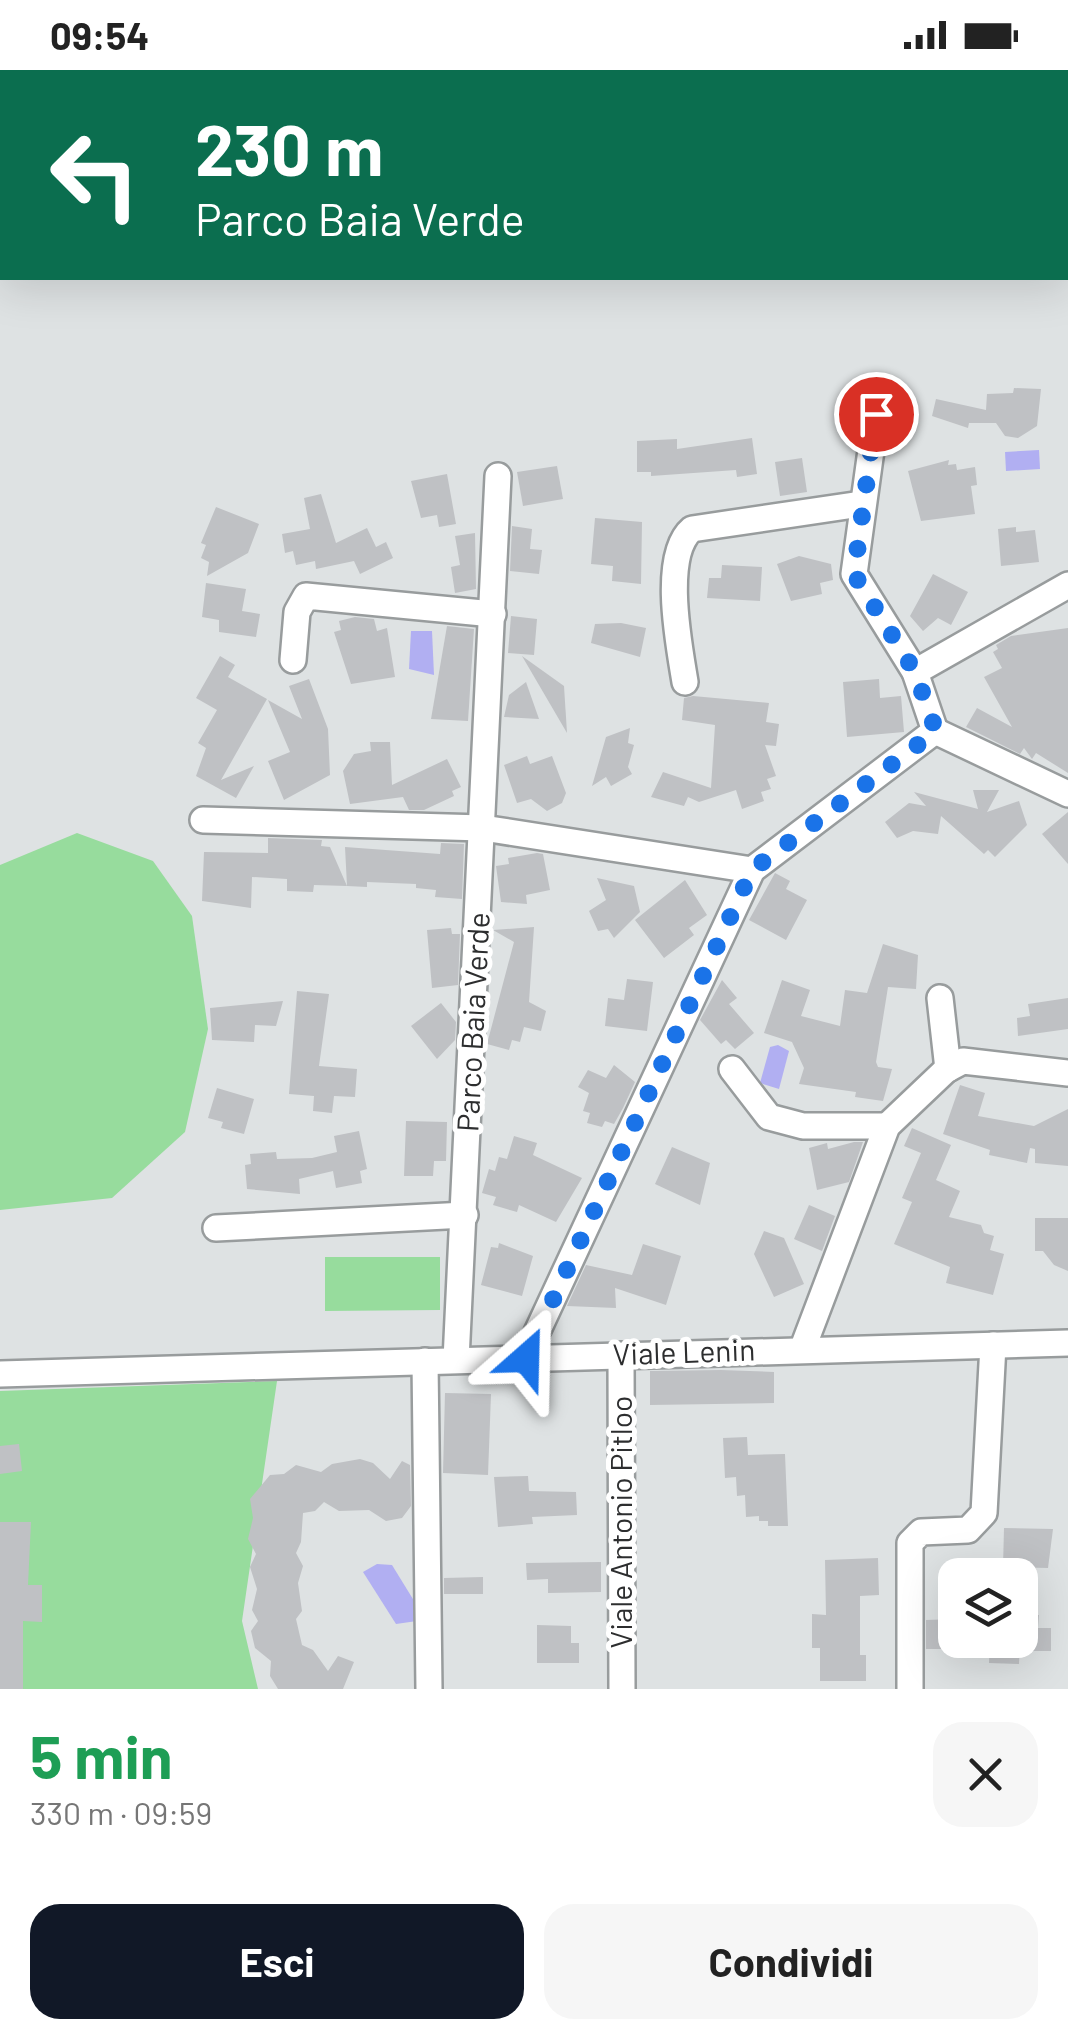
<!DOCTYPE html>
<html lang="it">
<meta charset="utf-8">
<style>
:root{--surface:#fff;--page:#f6f6f6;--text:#222;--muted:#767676;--accent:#111827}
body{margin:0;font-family:Barlow,sans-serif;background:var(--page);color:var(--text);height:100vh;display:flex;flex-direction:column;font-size:38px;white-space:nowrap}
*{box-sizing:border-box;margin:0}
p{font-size:32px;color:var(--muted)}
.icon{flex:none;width:55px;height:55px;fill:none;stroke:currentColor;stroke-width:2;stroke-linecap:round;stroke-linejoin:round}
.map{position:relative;height:1619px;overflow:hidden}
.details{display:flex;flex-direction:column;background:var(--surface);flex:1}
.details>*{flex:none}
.banner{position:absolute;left:0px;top:0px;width:1070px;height:210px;box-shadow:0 10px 40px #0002;background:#0b6e4f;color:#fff;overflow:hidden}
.controls{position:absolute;left:938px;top:1488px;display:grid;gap:20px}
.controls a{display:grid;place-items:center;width:100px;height:100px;border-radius:20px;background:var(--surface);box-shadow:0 10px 40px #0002;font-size:50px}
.pin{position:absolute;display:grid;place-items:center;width:85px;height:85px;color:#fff;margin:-42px;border:5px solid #fff;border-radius:50%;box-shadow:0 2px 10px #0007}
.me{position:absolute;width:110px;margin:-55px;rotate:25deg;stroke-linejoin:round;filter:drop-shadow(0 0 8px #0008)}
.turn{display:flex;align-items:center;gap:35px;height:210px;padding:0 30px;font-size:45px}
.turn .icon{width:130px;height:130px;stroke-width:2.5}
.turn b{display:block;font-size:70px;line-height:85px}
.round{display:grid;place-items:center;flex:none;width:105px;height:105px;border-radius:30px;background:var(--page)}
.summary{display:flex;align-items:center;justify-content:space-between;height:170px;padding:0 30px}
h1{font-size:60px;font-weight:700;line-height:75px;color:#1e9e55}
.primary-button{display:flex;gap:20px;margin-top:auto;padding:20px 30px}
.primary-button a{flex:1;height:115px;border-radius:30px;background:var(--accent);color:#fff;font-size:40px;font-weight:700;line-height:115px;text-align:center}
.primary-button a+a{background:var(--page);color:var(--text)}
.status{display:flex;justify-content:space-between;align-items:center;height:70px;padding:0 50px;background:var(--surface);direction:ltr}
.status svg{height:28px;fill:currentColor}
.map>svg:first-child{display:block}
</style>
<div class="status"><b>09:54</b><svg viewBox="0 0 49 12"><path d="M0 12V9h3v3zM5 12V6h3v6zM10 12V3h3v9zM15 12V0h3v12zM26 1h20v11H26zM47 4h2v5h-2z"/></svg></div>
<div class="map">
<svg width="1068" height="1619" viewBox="0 0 1068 1619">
<rect width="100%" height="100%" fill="#dee2e3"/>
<g fill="#97dc9d">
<path d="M 77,763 L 153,791 L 192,846 L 208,959 L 185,1062 L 112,1128 L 0,1140 L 0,795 Z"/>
<path d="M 325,1187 L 440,1187 L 440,1240 L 325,1241 Z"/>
<path d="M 277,1311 L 242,1551 L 258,1619 L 0,1619 L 0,1321 Z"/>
</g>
<g fill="#b1aff2">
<path d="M 1039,380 L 1040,399 L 1006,401 L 1005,382 Z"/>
<path d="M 411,561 L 432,561 L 434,605 L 409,599 Z"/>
<path d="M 778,975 L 789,981 L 779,1019 L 760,1013 L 770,977 Z"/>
<path d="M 377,1494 L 392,1495 L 416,1534 L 417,1551 L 396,1554 L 363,1502 Z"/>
</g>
<g fill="#bfc1c4">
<path d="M 1014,318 L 1041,319 L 1037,356 L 1018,368 L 1005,366 L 996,353 L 969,353 L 968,358 L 932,346 L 936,329 L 986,340 L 987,324 L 1013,323 Z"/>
<path d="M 752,368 L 757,404 L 737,407 L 736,400 L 651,406 L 651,402 L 637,402 L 637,371 L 677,369 L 677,379 Z"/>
<path d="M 802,388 L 807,422 L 780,426 L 775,392 Z"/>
<path d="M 949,390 L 948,395 L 956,394 L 957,400 L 975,397 L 977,415 L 971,416 L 975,444 L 921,451 L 908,401 Z"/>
<path d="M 557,396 L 563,429 L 523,436 L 517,402 Z"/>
<path d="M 447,404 L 456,454 L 439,457 L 437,445 L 421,448 L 411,411 Z"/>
<path d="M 321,424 L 336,473 L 367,458 L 376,477 L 386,472 L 393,488 L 360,504 L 354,491 L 316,499 L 315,491 L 296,495 L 293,481 L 285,483 L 282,464 L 310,459 L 304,428 Z"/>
<path d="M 216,437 L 259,454 L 248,483 L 207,506 L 209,492 L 201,488 L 206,475 L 201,473 Z"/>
<path d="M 595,448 L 642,452 L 641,514 L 612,511 L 613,496 L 591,494 Z"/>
<path d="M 512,456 L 532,459 L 530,479 L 542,480 L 539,504 L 510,501 Z"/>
<path d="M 1016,457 L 1016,462 L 1035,460 L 1039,492 L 1001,496 L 998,459 Z"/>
<path d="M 475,463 L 476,519 L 455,523 L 451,497 L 460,495 L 455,466 Z"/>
<path d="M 799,486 L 831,494 L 833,510 L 820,513 L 822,524 L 791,531 L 777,494 Z"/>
<path d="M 722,495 L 762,497 L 760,531 L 707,528 L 709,508 L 721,508 Z"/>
<path d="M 933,504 L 968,522 L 951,555 L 938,548 L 923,561 L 910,546 Z"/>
<path d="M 206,513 L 246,519 L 242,541 L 260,544 L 256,567 L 219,562 L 219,550 L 202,547 Z"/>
<path d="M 511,546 L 537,549 L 534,585 L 508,583 Z"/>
<path d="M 355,547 L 374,549 L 377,561 L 387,558 L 395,607 L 351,614 L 334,562 L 341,560 L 339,551 Z"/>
<path d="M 621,553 L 646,558 L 640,587 L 591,573 L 595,554 Z"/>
<path d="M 447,556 L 474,559 L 468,651 L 431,649 Z"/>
<path d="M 1068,558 L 1068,703 L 1036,683 L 1032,689 L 1024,678 L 1020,684 L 966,657 L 977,638 L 1012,657 L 984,607 L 1002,598 L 993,582 L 998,579 L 996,575 L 1011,566 Z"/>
<path d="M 220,586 L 235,595 L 228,607 L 267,629 L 221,710 L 254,696 L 236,728 L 196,706 L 206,678 L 198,673 L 217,640 L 196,628 Z"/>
<path d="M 522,586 L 564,616 L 567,663 Z"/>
<path d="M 309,609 L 328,659 L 330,705 L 284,730 L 268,691 L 290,682 L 268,630 L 302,649 L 289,616 Z"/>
<path d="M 879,609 L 880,628 L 901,626 L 904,662 L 847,667 L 843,612 Z"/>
<path d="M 526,612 L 539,649 L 504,647 L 509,625 Z"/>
<path d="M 693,626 L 769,633 L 766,652 L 779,654 L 776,676 L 765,675 L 776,706 L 767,709 L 771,719 L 761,722 L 764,731 L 742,739 L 736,720 L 699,732 L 688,727 L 684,736 L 651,727 L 663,702 L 711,718 L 715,655 L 682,650 L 684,628 Z"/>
<path d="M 630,658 L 628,673 L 634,675 L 628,697 L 632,704 L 611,716 L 606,707 L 592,716 L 606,667 Z"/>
<path d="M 370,672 L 390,672 L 392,715 L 447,689 L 461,717 L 452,721 L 454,726 L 424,740 L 409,740 L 403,727 L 350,734 L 343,701 L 354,684 L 371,681 Z"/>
<path d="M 527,686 L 530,694 L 552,686 L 566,723 L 562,733 L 547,741 L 531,729 L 517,733 L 504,695 Z"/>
<path d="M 973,720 L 999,720 L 987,742 L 1019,731 L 1027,755 L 995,787 L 988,780 L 984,784 L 941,746 L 938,764 L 913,761 L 897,768 L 885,752 L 909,733 L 926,736 L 914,722 L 978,739 Z"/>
<path d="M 1068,742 L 1068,794 L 1042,764 Z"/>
<path d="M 268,768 L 322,770 L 321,776 L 330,777 L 347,816 L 314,815 L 313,822 L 287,821 L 287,809 L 252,807 L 251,838 L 202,831 L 204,782 L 268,783 Z"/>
<path d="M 441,773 L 464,774 L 462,829 L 435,827 L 436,820 L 416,818 L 416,814 L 367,812 L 367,817 L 347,816 L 345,777 L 440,784 Z"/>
<path d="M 537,783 L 543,784 L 550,820 L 526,825 L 527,834 L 501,832 L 496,796 L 509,794 L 508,788 Z"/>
<path d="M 775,803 L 790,811 L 786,819 L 807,830 L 786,870 L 749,850 Z"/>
<path d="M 597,808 L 634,816 L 640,842 L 614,868 L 608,859 L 598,861 L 589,841 L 606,830 Z"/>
<path d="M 685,810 L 707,845 L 689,858 L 694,865 L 664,888 L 635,850 Z"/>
<path d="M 534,857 L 529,932 L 546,941 L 541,961 L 524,957 L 520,972 L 512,970 L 509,980 L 487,974 L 514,872 L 493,860 Z"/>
<path d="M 451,858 L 452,864 L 460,864 L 458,915 L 432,918 L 427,860 Z"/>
<path d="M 883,874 L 918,885 L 916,919 L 888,917 L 876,992 L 878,997 L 892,999 L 883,1031 L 855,1027 L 856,1022 L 799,1014 L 804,998 L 792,972 L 764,963 L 782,910 L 810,920 L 801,946 L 840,956 L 845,920 L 867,923 Z"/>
<path d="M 627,909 L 653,912 L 647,961 L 605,956 L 608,928 L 624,930 Z"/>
<path d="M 722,910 L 737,928 L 729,934 L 754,963 L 735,979 L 726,970 L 721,974 L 700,950 Z"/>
<path d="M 297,921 L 329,924 L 319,996 L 357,999 L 355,1027 L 334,1026 L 332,1043 L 313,1041 L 314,1026 L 289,1024 Z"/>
<path d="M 1068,928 L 1068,959 L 1018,966 L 1017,948 L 1030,946 L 1028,934 Z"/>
<path d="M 283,931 L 276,956 L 255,955 L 254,972 L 212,970 L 210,938 Z"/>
<path d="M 441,933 L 456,952 L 455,970 L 437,989 L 411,956 Z"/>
<path d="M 614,995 L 635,1012 L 623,1038 L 614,1054 L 605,1051 L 602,1057 L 587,1053 L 590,1043 L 583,1041 L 589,1023 L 578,1017 L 588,1000 L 606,1008 Z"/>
<path d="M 960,1015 L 985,1023 L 978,1046 L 1034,1056 L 1068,1039 L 1068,1096 L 1035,1093 L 1035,1079 L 1030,1078 L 1027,1093 L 989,1085 L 990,1080 L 943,1064 Z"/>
<path d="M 217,1018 L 254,1029 L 244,1064 L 221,1058 L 223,1052 L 208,1048 Z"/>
<path d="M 406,1051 L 447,1052 L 446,1091 L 434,1091 L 433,1106 L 404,1106 Z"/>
<path d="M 912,1058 L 951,1075 L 936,1110 L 960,1121 L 949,1147 L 981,1155 L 984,1163 L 994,1166 L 990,1180 L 1004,1184 L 993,1225 L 946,1213 L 950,1197 L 894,1174 L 912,1132 L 902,1128 L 921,1083 L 904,1076 Z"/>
<path d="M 359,1061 L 367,1099 L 360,1101 L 362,1113 L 336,1118 L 333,1101 L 299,1109 L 300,1124 L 247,1119 L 245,1095 L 251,1094 L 250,1084 L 276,1082 L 277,1089 L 312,1088 L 337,1082 L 334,1066 Z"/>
<path d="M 514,1066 L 537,1073 L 533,1085 L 582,1108 L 556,1152 L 519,1135 L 517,1142 L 493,1135 L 496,1127 L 482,1123 L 489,1099 L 495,1101 L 499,1087 L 507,1089 Z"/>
<path d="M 854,1072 L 863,1072 L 849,1112 L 817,1120 L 809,1078 L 827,1073 L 828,1079 Z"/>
<path d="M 672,1077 L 710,1093 L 700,1135 L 655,1114 Z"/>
<path d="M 809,1135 L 835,1146 L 822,1181 L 794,1169 Z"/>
<path d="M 1035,1148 L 1068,1148 L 1068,1201 L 1054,1195 L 1043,1181 L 1035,1181 Z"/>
<path d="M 764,1161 L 784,1168 L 804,1214 L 774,1227 L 754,1184 Z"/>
<path d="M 499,1173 L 533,1186 L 522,1226 L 481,1215 L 491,1177 L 498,1178 Z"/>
<path d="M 643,1174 L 681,1186 L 666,1235 L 615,1218 L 616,1238 L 567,1236 L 586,1195 L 632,1205 Z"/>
<path d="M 721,1300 L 774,1302 L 774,1333 L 650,1335 L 650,1301 Z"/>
<path d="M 445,1323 L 491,1324 L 488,1405 L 443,1403 Z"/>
<path d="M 747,1367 L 748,1385 L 785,1384 L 788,1456 L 768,1456 L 768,1451 L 759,1451 L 759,1446 L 746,1447 L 745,1425 L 737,1426 L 736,1407 L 725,1408 L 723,1368 Z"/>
<path d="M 19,1374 L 22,1401 L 0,1404 L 0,1376 Z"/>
<path d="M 360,1389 L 373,1393 L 390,1409 L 402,1391 L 410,1395 L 411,1436 L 402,1448 L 386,1451 L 369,1440 L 339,1441 L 324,1432 L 315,1441 L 303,1443 L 301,1472 L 296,1483 L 303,1496 L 298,1513 L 302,1541 L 296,1549 L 302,1575 L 313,1580 L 328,1601 L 338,1586 L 354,1592 L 343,1619 L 278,1619 L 270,1606 L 271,1591 L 255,1578 L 251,1561 L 258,1551 L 252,1540 L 257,1519 L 250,1497 L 256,1484 L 248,1469 L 253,1448 L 250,1429 L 270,1405 L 284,1404 L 296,1395 L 321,1402 L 332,1394 Z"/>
<path d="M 528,1406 L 529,1421 L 576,1422 L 577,1445 L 532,1447 L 533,1454 L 498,1457 L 494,1407 Z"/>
<path d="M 0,1452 L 31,1452 L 28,1515 L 42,1515 L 42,1552 L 23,1551 L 23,1619 L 0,1619 Z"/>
<path d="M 1004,1458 L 1053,1459 L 1048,1498 L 1003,1497 Z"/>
<path d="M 878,1488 L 879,1525 L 860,1526 L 860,1585 L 866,1585 L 866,1611 L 820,1611 L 820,1578 L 812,1578 L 812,1544 L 826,1545 L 825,1490 Z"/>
<path d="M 601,1492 L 601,1522 L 548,1523 L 548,1509 L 527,1510 L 526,1493 Z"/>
<path d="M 483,1507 L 483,1524 L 444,1524 L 444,1508 Z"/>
<path d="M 1039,1545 L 1038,1558 L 1051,1558 L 1051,1581 L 1020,1581 L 1020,1546 Z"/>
<path d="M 955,1549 L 955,1579 L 926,1579 L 926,1550 Z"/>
<path d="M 537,1555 L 571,1556 L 571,1573 L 579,1573 L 579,1593 L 537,1593 Z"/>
<path d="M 990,1570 L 1020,1570 L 1019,1594 L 989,1593 Z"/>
</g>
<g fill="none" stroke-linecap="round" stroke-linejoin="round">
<g stroke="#989c9d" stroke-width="30">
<g id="minor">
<path d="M 293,590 L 297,542 L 306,526 L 493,544"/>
<path d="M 915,602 L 1068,515"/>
<path d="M 685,612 C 679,575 661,485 692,459 L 861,434"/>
<path d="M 935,661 L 1068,724"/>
<path d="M 203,750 L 483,758 L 752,800"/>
<path d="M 940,928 L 948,999"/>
<path d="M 732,999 L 769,1047 L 803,1056 L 887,1056"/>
<path d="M 216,1158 L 465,1145"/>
<path d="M 802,1280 L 887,1056 L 946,1000 L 963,991 L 1068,1003"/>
<path d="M 621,1285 L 622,1619"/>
<path d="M 525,1288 L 752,800 L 935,661 L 915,602 L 854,504 L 876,344"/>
<path d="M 456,1290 L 498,406"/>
<path d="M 425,1291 L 429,1619"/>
<path d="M 0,1304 L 1068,1273"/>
<path d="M 910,1619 L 910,1473 L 921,1462 L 968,1460 L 984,1443 L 993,1275"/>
</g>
</g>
<use href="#minor" stroke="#fff" stroke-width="25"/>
</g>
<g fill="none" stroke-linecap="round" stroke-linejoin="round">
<path stroke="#1a73e8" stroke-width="18" stroke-dasharray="0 32.4" d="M 526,1288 L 752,800 L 936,661 L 915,602 L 854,504 L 876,344"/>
</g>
<g text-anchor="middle" stroke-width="10" stroke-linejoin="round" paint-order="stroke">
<g font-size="30" fill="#2d2e2f" stroke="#fff">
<text transform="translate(474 952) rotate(-87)" y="10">Parco Baia Verde</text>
<text transform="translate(684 1283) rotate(-2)" y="10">Viale Lenin</text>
<text transform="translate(622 1452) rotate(-90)" y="10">Viale Antonio Pitloo</text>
</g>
</g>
</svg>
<div class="controls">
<a><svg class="icon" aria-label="layers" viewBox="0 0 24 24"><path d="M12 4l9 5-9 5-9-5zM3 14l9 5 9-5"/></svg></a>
</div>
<div class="pin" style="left:876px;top:344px;background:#d93025"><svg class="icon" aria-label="arrive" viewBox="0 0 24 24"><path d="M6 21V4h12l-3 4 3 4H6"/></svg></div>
<svg class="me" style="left:526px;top:1288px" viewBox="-20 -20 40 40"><path d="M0-17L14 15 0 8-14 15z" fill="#1a73e8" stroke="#fff" stroke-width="4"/></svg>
<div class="banner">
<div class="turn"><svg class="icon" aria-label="left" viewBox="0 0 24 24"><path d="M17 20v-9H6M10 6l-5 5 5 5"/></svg><div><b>230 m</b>Parco Baia Verde</div></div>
</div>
</div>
<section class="details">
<div class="summary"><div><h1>5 min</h1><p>330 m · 09:59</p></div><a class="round"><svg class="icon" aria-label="close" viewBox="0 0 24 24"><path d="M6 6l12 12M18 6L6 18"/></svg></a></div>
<div class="primary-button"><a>Esci</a><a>Condividi</a></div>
</section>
